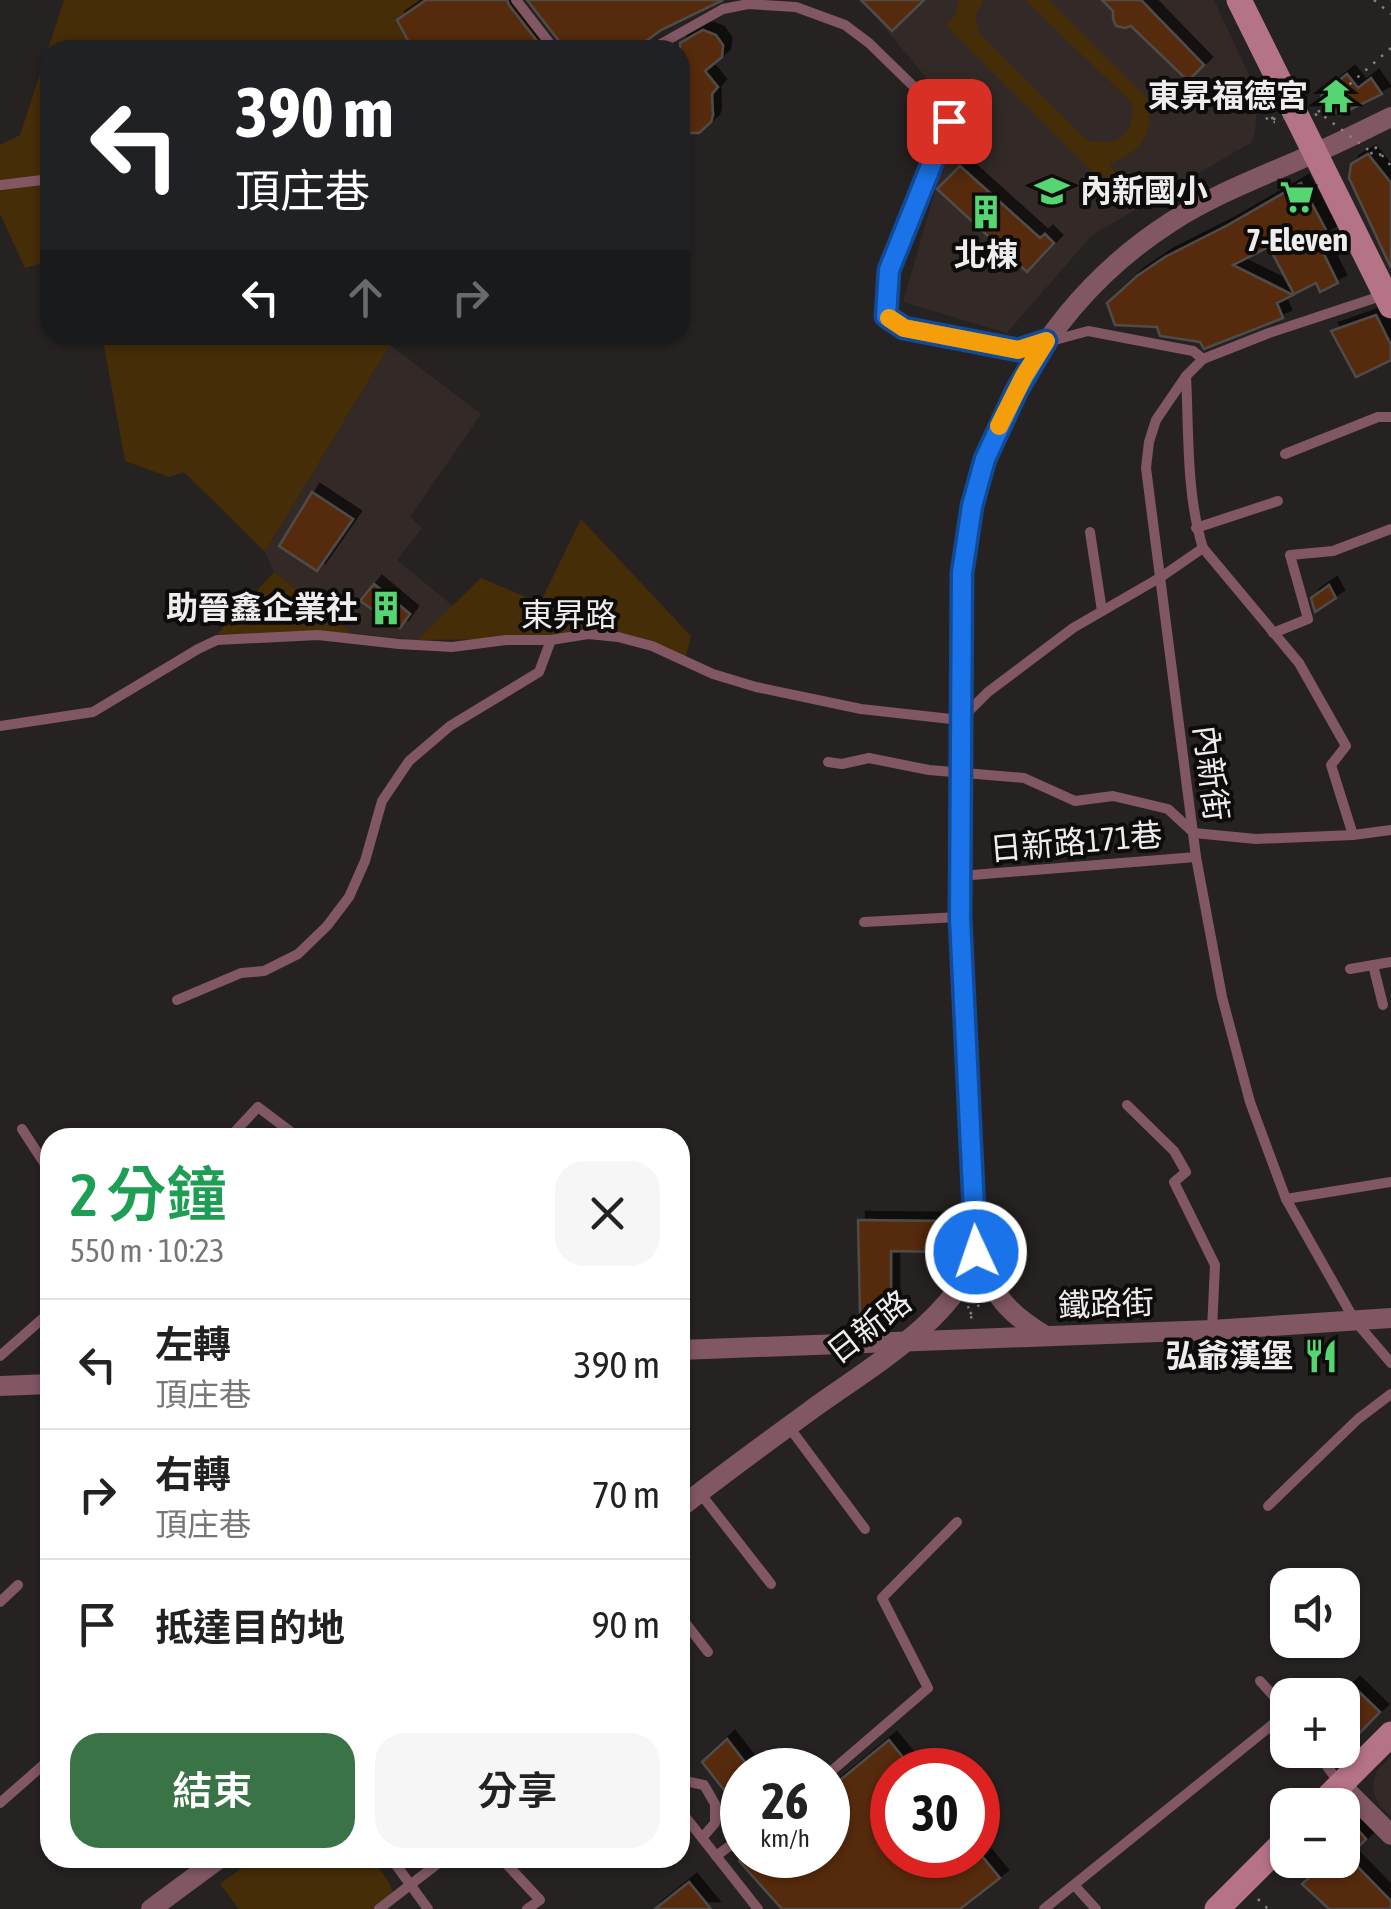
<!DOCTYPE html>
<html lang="zh-TW">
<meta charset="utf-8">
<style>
:root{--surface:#fff;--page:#f6f6f6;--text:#222;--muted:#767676;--line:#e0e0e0;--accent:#397346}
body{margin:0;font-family:"Asap Condensed","Noto Sans TC",sans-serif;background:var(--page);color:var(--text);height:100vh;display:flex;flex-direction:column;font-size:38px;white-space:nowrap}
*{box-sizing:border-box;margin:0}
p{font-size:32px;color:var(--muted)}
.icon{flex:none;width:55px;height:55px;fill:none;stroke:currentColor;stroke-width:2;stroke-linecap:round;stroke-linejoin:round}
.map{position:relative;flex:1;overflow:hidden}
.panel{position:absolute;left:40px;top:1128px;width:650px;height:740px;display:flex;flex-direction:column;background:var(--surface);border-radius:30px;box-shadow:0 2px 8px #0004}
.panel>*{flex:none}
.top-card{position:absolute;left:40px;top:40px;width:650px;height:305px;border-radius:30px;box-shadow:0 2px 8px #0004;background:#202124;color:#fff;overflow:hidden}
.tools{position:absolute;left:1270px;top:1568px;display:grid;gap:20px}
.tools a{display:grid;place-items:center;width:90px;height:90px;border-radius:20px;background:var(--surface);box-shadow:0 2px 8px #0004;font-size:50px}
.speed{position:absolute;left:720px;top:1748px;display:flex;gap:20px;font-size:50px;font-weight:700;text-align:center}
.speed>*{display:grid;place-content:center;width:130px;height:130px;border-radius:50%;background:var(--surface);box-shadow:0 2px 8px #0004;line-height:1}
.speed small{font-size:25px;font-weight:400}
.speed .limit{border:15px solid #d22;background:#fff;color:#111}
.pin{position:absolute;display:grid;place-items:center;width:85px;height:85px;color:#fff;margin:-42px;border-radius:20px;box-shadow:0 5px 15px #0006}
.me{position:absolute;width:110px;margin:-55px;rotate:357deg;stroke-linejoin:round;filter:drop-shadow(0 0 8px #0008)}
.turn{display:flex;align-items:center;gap:35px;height:210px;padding:0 30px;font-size:45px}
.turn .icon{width:130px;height:130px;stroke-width:2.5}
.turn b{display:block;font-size:70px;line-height:85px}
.lanes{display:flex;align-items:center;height:95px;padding:0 30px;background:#0003;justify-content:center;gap:50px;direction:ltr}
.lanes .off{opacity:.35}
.round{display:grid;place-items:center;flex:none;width:105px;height:105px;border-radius:30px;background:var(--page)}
.headline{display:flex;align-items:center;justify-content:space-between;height:170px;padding:0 30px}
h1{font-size:60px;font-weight:600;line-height:75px;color:#1e9e55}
.button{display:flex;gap:20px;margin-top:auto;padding:20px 30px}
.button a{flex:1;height:115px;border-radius:30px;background:var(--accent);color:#fff;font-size:40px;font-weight:600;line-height:115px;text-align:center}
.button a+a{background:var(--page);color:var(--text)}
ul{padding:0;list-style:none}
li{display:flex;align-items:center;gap:30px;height:130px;padding:0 30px;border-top:2px solid var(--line)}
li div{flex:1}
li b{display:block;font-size:38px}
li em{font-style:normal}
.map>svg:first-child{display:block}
</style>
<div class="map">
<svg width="1391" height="1909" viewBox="0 0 1391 1909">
<defs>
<filter id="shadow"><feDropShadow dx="8" dy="-8" stdDeviation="0" flood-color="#0009"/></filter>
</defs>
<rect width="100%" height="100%" fill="#252221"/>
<g fill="#332a28">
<path d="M 881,0 L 1214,0 L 1258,94 L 1255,132 L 1252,142 L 1092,235 L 1007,333 L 903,302 L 957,115 L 870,10 Z"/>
<path d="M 390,345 L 481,414 L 410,517 L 422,528 L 397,560 L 453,606 L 417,640 L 352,633 L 274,572 L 265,552 Z"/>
<path d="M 1391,1757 L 1391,1817 L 1380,1806 L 1375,1796 L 1373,1785 L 1376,1772 Z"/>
</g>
<g fill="#442d07">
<path d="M 64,0 L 510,0 L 564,50 L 50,50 L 50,261 L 25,268 L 0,214 L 0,145 L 20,135 Z"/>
<path d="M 959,0 L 984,0 L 975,16 L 979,33 L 1087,140 C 1116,148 1138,134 1131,102 L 1025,0 L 1049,0 L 1150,101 C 1151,137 1143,151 1109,164 L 1125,184 L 1115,194 L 946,25 L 955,16 Z"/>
<path d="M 102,335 L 396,335 L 265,552 L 184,472 L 169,477 L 125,461 Z"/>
<path d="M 581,519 L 691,636 L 685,661 L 618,638 L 417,640 L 481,578 L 540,603 Z"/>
<path d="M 274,572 L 352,633 L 217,634 Z"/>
<path d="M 255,1858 L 371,1858 L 389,1882 L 395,1897 L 380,1909 L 239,1909 L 220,1884 Z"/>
</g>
<g fill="#562a0d" stroke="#4f4c4a" stroke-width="2.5" filter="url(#shadow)">
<path d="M 426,0 L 507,0 L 509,5 L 544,50 L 413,50 L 397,20 Z"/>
<path d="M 527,0 L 723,0 L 661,30 L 634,50 L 564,50 L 562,45 Z"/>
<path d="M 861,0 L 924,0 L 892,31 Z"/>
<path d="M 1102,0 L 1141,0 L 1204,65 L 1188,81 L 1131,26 L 1125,28 L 1116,26 L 1113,19 L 1113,11 Z"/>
<path d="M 703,30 L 716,35 L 723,45 L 722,57 L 705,71 L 718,87 L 712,94 L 713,115 L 711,122 L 699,133 L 680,133 L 680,43 Z"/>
<path d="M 1347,74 L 1358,88 L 1371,78 L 1382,94 L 1339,115 L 1328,106 L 1320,105 L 1322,94 Z"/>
<path d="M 1368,154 L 1391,183 L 1391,268 L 1349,178 L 1351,164 Z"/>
<path d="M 960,166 L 1040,238 L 1045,234 L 1054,243 L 1027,272 L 937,189 Z"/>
<path d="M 1301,183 L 1328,234 L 1317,240 L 1338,283 L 1320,292 L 1316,283 L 1294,294 L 1269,247 L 1233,265 L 1293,295 L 1277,303 L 1283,318 L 1204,349 L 1200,342 L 1160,336 L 1157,327 L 1115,325 L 1107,303 L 1137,276 L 1165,257 L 1228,225 Z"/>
<path d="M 1376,315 L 1391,345 L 1391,360 L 1356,377 L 1331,331 Z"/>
<path d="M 312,492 L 353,519 L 317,571 L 279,546 Z"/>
<path d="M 374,584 L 410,614 L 400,628 L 360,601 Z"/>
<path d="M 1329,585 L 1336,598 L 1315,612 L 1311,598 Z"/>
<path d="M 858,1220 L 944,1221 L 943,1252 L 891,1251 L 891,1314 L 860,1313 Z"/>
<path d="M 1352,1685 L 1380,1712 L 1353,1740 L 1342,1730 L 1342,1695 Z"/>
<path d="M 727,1739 L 751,1770 L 742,1770 L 742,1813 L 702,1762 Z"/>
<path d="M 889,1740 L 913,1770 L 892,1770 L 892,1855 L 981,1855 L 1000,1878 L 960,1909 L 782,1909 L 739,1861 L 747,1855 L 828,1855 L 828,1790 Z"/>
<path d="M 1351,1822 L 1366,1839 L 1346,1860 L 1351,1860 L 1391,1901 L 1391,1909 L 1329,1909 L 1302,1884 L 1329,1860 L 1342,1860 L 1342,1831 Z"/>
<path d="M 689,1882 L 711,1909 L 655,1909 Z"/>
</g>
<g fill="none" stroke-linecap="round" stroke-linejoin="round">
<g stroke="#858382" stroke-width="2.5" stroke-dasharray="2.5 8" stroke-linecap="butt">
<path d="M 1374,0 L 1391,14"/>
<path d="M 1318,112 L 1391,48"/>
<path d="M 1273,119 L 1270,115 L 1266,116 L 1268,122 L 1275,122"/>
<path d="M 1375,147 L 1391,166"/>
<path d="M 1371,152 L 1372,155 L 1380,155 L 1381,150 L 1375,147"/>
<path d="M 968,1306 L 972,1320"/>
<path d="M 970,1314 L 982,1302"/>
<path d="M 1258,1899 L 1268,1909"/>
</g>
<g stroke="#805762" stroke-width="10">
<path d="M 516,0 L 555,50"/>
<path d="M 650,50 L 723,9 L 748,4 L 796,7 L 845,25 L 869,43 L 949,121 L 889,270 L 886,316 L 904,327 L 1018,350 L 1088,331 L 1193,351 L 1203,359"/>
<path d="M 1,185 L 50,179"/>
<path d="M 1384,295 L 1269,333 L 1203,359 L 1186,376 L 1156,420 L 1149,442 L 1146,468 L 1196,857 L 1222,997 L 1250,1102 L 1286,1199 L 1355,1321 L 1391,1363"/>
<path d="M 1186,376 C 1189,432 1186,494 1203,548 L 1299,663 L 1346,746 L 1331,765 L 1353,835"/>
<path d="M 1285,454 L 1378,417 L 1391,417"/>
<path d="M 1196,528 L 1278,501"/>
<path d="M 1090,532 L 1102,611"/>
<path d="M 1273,633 L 1308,619 L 1290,555 L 1333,551 L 1391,529"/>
<path d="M 0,726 L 93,712 L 198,649 L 217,640 L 318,635 L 399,644 L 452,647 L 506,640 L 551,640 L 588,634 L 618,637 L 652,646 L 713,674 L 756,687 L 861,709 L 960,720 L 988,692 L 1073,628 L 1161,577 L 1203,548"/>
<path d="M 828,762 L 842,764 L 869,758 L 929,770 L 1024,778 L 1075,801 L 1113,796 L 1168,809 L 1194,833 L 1256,839 L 1353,835 L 1391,830"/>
<path d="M 960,876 L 1196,857"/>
<path d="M 864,922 L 959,917"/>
<path d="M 1373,965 L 1383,1005"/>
<path d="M 1350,969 L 1391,962"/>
<path d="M 177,1000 L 241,973 L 264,971 L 298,954 L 327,926 L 349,897 L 365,861 L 382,801 L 409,761 L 450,726 L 539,672 L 551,640"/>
<path d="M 1127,1105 L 1174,1151 L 1186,1172 L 1174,1182 L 1215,1265 L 1212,1330"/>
<path d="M 22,1129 L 50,1172"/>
<path d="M 229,1138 L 258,1107 L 299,1138"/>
<path d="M 1286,1199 L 1391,1182"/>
<path d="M 0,1356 L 50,1312"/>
<path d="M 789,1427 L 865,1529"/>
<path d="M 700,1493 L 771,1584"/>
<path d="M 1268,1506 L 1358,1419 L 1391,1394"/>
<path d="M 0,1602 L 18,1585"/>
<path d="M 680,1616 L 708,1652"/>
<path d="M 1260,1681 L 1288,1712"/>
<path d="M 1315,1750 L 1340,1784"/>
<path d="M 828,1774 L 928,1688 L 882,1598 L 957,1522"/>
<path d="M 680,1783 L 685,1781 L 704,1785 L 715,1804 L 715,1823 L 702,1838"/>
<path d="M 0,1803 L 50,1759"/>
<path d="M 680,1810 L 758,1909"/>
<path d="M 716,1856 L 742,1837"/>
<path d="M 391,1858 L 428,1909"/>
<path d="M 501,1858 L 540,1900 L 527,1909"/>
<path d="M 1075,1886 L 1096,1909"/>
<path d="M 379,1909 L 445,1858"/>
<path d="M 1044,1909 L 1288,1712"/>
</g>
<g stroke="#805762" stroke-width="20">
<path d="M 977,1252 C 993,1295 1007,1313 1046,1336"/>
<path d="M 680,1350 L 1212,1330 L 1391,1318"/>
<path d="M 0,1386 L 50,1384"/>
<path d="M 680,1508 C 723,1474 767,1442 811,1410 C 867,1369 954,1321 977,1252 L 960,917 L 961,592 C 968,444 1045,303 1171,222 C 1216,193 1266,175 1315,153 C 1341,142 1366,129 1391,117"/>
<path d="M 1340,1784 L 1391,1835"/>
<path d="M 151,1909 L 220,1858"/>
</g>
<g stroke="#b57386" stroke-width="25">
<path d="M 1239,0 L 1391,306"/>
<path d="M 1320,1805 L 1391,1734"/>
<path d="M 1217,1909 L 1288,1838"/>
</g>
<path stroke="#858382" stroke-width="2.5" stroke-dasharray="2.5 8" stroke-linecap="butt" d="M 1273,119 L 1321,114 L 1371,152"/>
</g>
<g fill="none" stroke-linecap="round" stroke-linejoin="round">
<g stroke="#114b97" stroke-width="25">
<path id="route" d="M 949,121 L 889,270 L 886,316 L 904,328 L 1018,350 L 1046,341 L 1017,390 L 985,459 L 972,506 L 962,573 L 960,918 L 976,1252"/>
</g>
<use href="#route" stroke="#1a73e8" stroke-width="18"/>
<path stroke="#f59e0b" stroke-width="18" d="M 889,318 L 904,328 L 1018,350 L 1046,341 L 1024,376 L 999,426"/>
</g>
<defs>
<g id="temple-bare" transform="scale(2.7)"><path d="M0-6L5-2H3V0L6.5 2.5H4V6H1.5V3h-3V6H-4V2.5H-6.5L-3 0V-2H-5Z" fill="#55d671" stroke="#0d0c0b" stroke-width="2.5" paint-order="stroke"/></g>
<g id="school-bare" transform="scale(2.7)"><path d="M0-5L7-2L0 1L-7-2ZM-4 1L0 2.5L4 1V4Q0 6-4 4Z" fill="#55d671" stroke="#0d0c0b" stroke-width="2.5" paint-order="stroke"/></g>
<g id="supermarket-bare" transform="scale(2.7)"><path d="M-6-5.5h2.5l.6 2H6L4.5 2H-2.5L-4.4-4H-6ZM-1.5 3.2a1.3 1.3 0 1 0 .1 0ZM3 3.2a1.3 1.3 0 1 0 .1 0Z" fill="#55d671" stroke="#0d0c0b" stroke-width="2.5" paint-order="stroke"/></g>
<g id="building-bare" transform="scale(2.7)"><path d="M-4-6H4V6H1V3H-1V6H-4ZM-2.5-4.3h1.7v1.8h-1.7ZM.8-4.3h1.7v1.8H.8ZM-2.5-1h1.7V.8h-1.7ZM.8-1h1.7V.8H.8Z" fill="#55d671" stroke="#0d0c0b" stroke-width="2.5" paint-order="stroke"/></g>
<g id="restaurant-bare" transform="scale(2.7)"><path d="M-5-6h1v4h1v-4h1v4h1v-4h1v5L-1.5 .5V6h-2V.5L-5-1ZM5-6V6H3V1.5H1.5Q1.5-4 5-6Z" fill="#55d671" stroke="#0d0c0b" stroke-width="2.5" paint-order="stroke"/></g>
</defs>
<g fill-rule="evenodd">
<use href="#temple-bare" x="1336" y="96"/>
<use href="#school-bare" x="1052" y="191"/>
<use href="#supermarket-bare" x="1297" y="197"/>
<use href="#building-bare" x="986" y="212"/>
<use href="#building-bare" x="386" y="608"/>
<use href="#restaurant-bare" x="1321" y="1356"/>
</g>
<g text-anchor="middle" stroke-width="8" stroke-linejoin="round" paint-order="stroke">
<g font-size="32" font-weight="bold" fill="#eeecec" stroke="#0d0c0b" text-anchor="end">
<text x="1308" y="107">東昇福德宮</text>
<text x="1080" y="202" text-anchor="start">內新國小</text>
<text x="1297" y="251" text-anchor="middle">7-Eleven</text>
<text x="986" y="266" text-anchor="middle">北棟</text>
<text x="358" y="619">助晉鑫企業社</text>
<text x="1293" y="1367">弘爺漢堡</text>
</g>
<g font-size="32" fill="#eeecec" stroke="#0d0c0b">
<text x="569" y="626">東昇路</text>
<text transform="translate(1211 773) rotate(83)" y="11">內新街</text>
<text transform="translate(1076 842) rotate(-5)" y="11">日新路171巷</text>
<text transform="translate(1106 1304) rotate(-2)" y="11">鐵路街</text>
<text transform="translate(869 1327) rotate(-38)" y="11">日新路</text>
</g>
</g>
</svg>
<div class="tools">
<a><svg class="icon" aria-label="sound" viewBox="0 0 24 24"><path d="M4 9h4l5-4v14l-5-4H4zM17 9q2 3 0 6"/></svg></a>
<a>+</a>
<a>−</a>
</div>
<div class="speed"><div>26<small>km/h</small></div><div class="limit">30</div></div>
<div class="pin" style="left:949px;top:121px;background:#d93025"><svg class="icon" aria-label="arrive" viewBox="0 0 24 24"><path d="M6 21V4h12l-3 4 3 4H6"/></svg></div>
<svg class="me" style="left:976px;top:1252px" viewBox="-20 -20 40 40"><circle r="17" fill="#1a73e8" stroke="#fff" stroke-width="3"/><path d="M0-11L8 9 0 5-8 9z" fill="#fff"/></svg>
<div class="top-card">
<div class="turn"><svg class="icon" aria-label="left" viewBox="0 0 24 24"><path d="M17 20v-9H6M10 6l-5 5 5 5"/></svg><div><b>390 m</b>頂庄巷</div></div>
<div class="lanes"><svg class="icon" aria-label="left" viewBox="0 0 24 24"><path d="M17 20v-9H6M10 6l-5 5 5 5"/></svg><svg class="icon off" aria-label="ahead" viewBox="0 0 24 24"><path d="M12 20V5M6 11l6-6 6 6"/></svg><svg class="icon off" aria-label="right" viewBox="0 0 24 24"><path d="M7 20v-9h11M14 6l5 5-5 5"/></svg></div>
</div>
<section class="panel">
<div class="headline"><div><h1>2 分鐘</h1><p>550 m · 10:23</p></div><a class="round"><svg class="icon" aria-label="close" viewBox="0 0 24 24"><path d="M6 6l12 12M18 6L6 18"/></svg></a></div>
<ul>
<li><svg class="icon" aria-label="left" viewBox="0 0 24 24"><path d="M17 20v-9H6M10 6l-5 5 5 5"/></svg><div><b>左轉</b><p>頂庄巷</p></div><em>390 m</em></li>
<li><svg class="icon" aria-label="right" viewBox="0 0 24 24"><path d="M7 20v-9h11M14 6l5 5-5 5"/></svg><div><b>右轉</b><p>頂庄巷</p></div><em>70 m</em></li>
<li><svg class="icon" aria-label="arrive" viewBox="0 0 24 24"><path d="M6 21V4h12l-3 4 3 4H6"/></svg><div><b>抵達目的地</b></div><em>90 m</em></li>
</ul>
<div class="button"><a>結束</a><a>分享</a></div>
</section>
</div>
